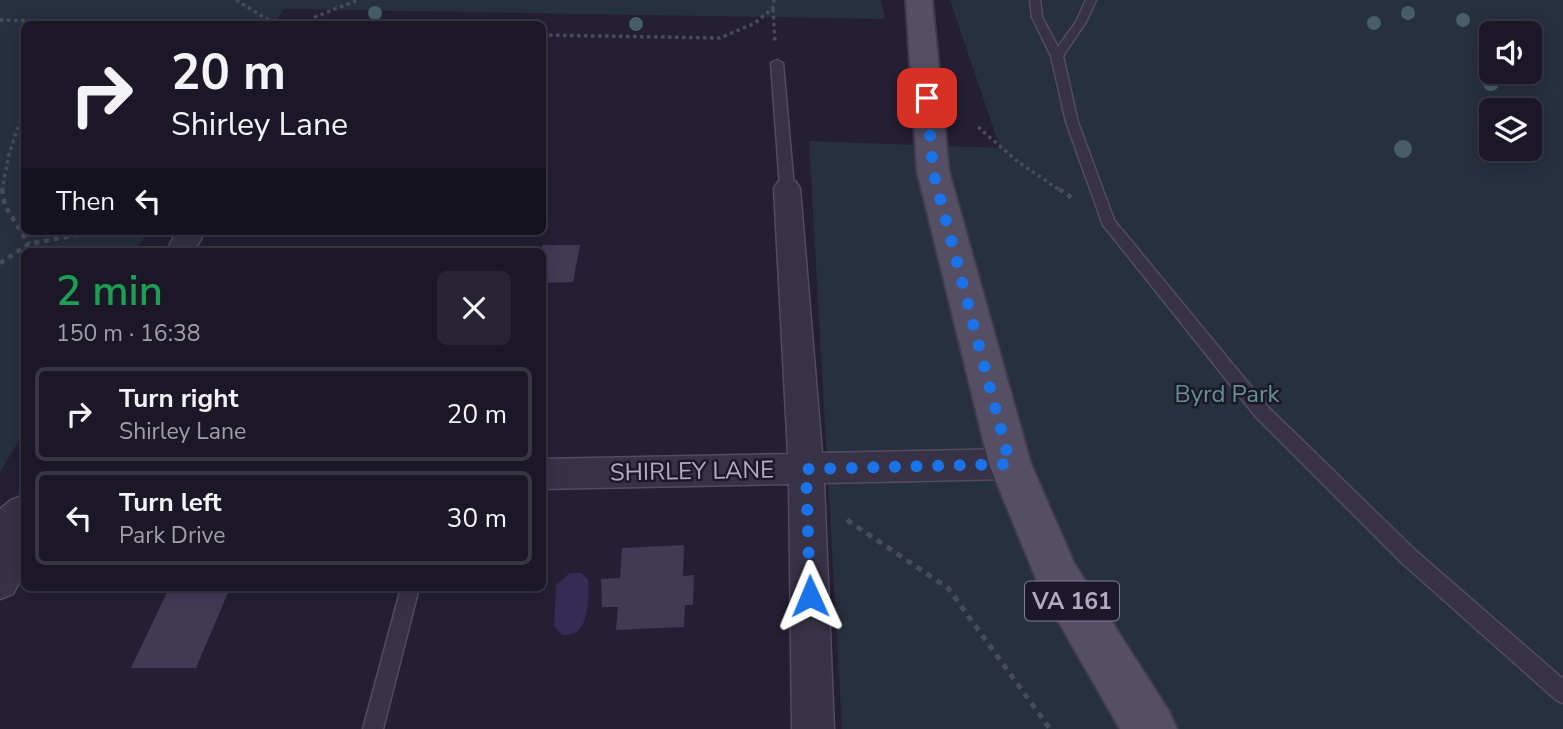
<!DOCTYPE html>
<meta charset="utf-8">
<style>
:root{--surface:#1b1727;--page:#282433;--text:#f1f3f6;--muted:#a09fa7;--line:#393644}
body{margin:0;font-family:"Nunito Sans",sans-serif;background:var(--page);color:var(--text);height:100vh;display:flex;flex-direction:column;font-size:26px;white-space:nowrap}
*{box-sizing:border-box;margin:0}
p{font-size:23px;color:var(--muted)}
.icon{flex:none;width:38px;height:38px;fill:none;stroke:currentColor;stroke-width:2;stroke-linecap:round;stroke-linejoin:round}
.map{position:relative;flex:1;overflow:hidden}
.side{position:absolute;left:21px;top:248px;width:525px;height:343px;display:flex;flex-direction:column;background:var(--surface);border-radius:10px;box-shadow:0 4px 18px #0003,0 0 0 2px var(--line)}
.side>*{flex:none}
.guide{position:absolute;left:21px;top:21px;width:525px;height:214px;border-radius:10px;box-shadow:0 4px 18px #0003,0 0 0 2px var(--line);background:#1b1727;color:var(--text);overflow:hidden}
.controls{position:absolute;left:1479px;top:21px;display:grid;gap:14px}
.controls a{display:grid;place-items:center;width:63px;height:63px;border-radius:10px;background:var(--surface);box-shadow:0 4px 18px #0003,0 0 0 2px var(--line);font-size:35px}
.pin{position:absolute;display:grid;place-items:center;width:60px;height:60px;color:#fff;margin:-30px;border-radius:14px;box-shadow:0 4px 10px #0006}
.me{position:absolute;width:77px;margin:-38px;rotate:359deg;stroke-linejoin:round;filter:drop-shadow(0 0 5px #0008)}
.turn{display:flex;align-items:center;gap:24px;height:147px;padding:0 35px;font-size:32px}
.turn .icon{width:91px;height:91px;stroke-width:2.5}
.turn b{display:block;font-size:49px;line-height:60px}
.then{display:flex;align-items:center;height:66px;padding:0 35px;background:#0003;gap:14px;font-size:26px}
.round{display:grid;place-items:center;flex:none;width:74px;height:74px;border-radius:10px;background:var(--page)}
.head{display:flex;align-items:center;justify-content:space-between;height:119px;padding:0 35px}
h1{font-size:42px;font-weight:600;line-height:52px;color:#1e9e55}
ul{padding:0;list-style:none}
li{display:flex;align-items:center;gap:21px;height:94px;margin:0 14px 10px;padding:0 21px;border:4px solid var(--line);border-radius:10px}
li div{flex:1}
li b{display:block;font-size:26px}
li em{font-style:normal}
.map>svg:first-child{display:block}
</style>
<div class="map">
<svg width="1563" height="729" viewBox="0 0 1563 729">
<rect width="100%" height="100%" fill="#241f34"/>
<g fill="#27303f" fill-rule="evenodd">
<path d="M 0,0 L 881,0 L 885,19 L 284,9 L 275,24 L 24,24 L 24,231 L 148,231 L 135,252 L 24,252 L 24,432 L 0,472 Z"/>
<path d="M 950,0 L 1563,0 L 1563,729 L 842,729 L 809,141 L 1000,148 ZM 1491,33 L 1530,33 L 1530,72 L 1491,72 ZM 1491,110 L 1530,110 L 1530,149 L 1491,149 Z"/>
</g>
<path fill="#352b53" d="M 570,573 L 581,573 L 588,579 C 589,599 590,638 562,635 L 554,626 L 556,585 Z"/>
<g fill="#413a55">
<path d="M 542,245 L 580,245 L 573,282 L 542,283 Z"/>
<path d="M 684,545 L 683,576 L 694,575 L 693,605 L 685,605 L 684,627 L 616,630 L 618,607 L 602,607 L 601,579 L 620,578 L 622,548 Z"/>
<path d="M 169,588 L 230,588 L 196,668 L 131,668 Z"/>
</g>
<g fill="none" stroke-linecap="round" stroke-linejoin="round">
<g stroke="#524c61" stroke-width="3">
<g id="lane">
<path d="M 1030,0 L 1040,0 L 1042,17 L 1058,47 L 1076,22 L 1086,0 L 1096,0 L 1086,22 L 1063,56 L 1078,122 L 1114,220 L 1268,407 L 1416,551 L 1563,679 L 1563,703 L 1556,700 L 1402,563 L 1256,417 L 1103,225 L 1066,122 L 1051,56 L 1032,17 Z"/>
<path d="M 777,60 L 783,63 L 794,188 L 787,192 L 780,188 L 771,63 Z"/>
<path d="M 401,588 L 419,588 L 383,729 L 363,729 Z"/>
</g>
</g>
<g stroke="#524c61" stroke-width="3">
<g id="street">
<path d="M 787,179 L 796,182 L 800,188 L 822,453 L 1010,449 L 1022,454 L 1027,464 L 1022,474 L 1010,479 L 824,483 L 834,729 L 792,729 L 789,484 L 542,489 L 542,459 L 788,454 L 774,188 L 778,182 Z"/>
<path d="M 177,231 L 205,231 L 194,252 L 166,252 Z"/>
<path d="M 24,495 L 24,573 L 13,594 L 0,599 L 0,509 L 11,500 Z"/>
</g>
</g>
<g stroke="#403b4f" stroke-width="4">
<path id="primary" d="M 906,0 L 932,0 L 949,171 L 1031,464 L 1074,563 L 1169,711 L 1177,729 L 1120,729 L 1042,593 L 989,464 L 917,171 Z"/>
</g>
<g stroke="#484b5c" stroke-width="3.5" stroke-dasharray="3.5 3.5" stroke-linecap="butt">
<path d="M 236,0 L 275,24"/>
<path d="M 773,9 L 775,42"/>
<path d="M 0,20 L 137,24"/>
<path d="M 311,24 L 315,17 L 358,0"/>
<path d="M 542,35 L 720,38 L 755,23 L 773,8 L 774,0"/>
<path d="M 978,127 L 1017,161 L 1061,191"/>
<path d="M 2,191 L 9,154 L 24,110"/>
</g>
<g stroke="#484b5c" stroke-width="4.5" stroke-dasharray="5 5" stroke-linecap="butt">
<path d="M 2,189 L 5,206 L 29,244"/>
<path d="M 1059,189 L 1072,198"/>
<path d="M 0,263 L 29,244 L 98,231"/>
</g>
<path stroke="#484b5c" stroke-width="5" stroke-dasharray="6 6" stroke-linecap="butt" d="M 847,520 L 948,588 L 1050,729"/>
<use href="#lane" fill="#373245" fill-rule="evenodd"/>
<use href="#street" fill="#373245" fill-rule="evenodd"/>
<use href="#primary" fill="#554f65" fill-rule="evenodd"/>
</g>
<g fill="#475e66">
<circle cx="375" cy="13" r="7"/>
<circle cx="1408" cy="13" r="7"/>
<circle cx="1463" cy="20" r="7"/>
<circle cx="1374" cy="23" r="7"/>
<circle cx="636" cy="24" r="7"/>
<circle cx="1491" cy="83" r="8"/>
<circle cx="1403" cy="149" r="9"/>
</g>
<g fill="none" stroke-linecap="round" stroke-linejoin="round">
<path stroke="#1a73e8" stroke-width="12" stroke-dasharray="0 21.6" d="M 810,596 L 806,469 L 1010,464 L 933,171 L 927,98"/>
</g>
<g text-anchor="middle" stroke-width="5" stroke-linejoin="round" paint-order="stroke">
<rect fill="#1c1829" stroke="#857f95" stroke-width="2" x="1025" y="581.5" width="94" height="39" rx="5"/>
<g font-size="23" font-weight="bold" fill="#b2abc3">
<text x="1072" y="609">VA 161</text>
</g>
<g font-size="24" fill="#64928e" stroke="#1c1829">
<text x="1227" y="402">Byrd Park</text>
</g>
<g font-size="24" fill="#b2abc3" stroke="#1c1829">
<text transform="translate(692 471) rotate(-1)" y="8">SHIRLEY LANE</text>
</g>
</g>
</svg>
<div class="controls">
<a><svg class="icon" aria-label="sound" viewBox="0 0 24 24"><path d="M4 9h4l5-4v14l-5-4H4zM17 9q2 3 0 6"/></svg></a>
<a><svg class="icon" aria-label="layers" viewBox="0 0 24 24"><path d="M12 4l9 5-9 5-9-5zM3 14l9 5 9-5"/></svg></a>
</div>
<div class="pin" style="left:927px;top:98px;background:#d93025"><svg class="icon" aria-label="arrive" viewBox="0 0 24 24"><path d="M6 21V4h12l-3 4 3 4H6"/></svg></div>
<svg class="me" style="left:810px;top:596px" viewBox="-20 -20 40 40"><path d="M0-17L14 15 0 8-14 15z" fill="#1a73e8" stroke="#fff" stroke-width="4"/></svg>
<div class="guide">
<div class="turn"><svg class="icon" aria-label="right" viewBox="0 0 24 24"><path d="M7 20v-9h11M14 6l5 5-5 5"/></svg><div><b>20 m</b>Shirley Lane</div></div>
<div class="then">Then<svg class="icon" aria-label="left" viewBox="0 0 24 24"><path d="M17 20v-9H6M10 6l-5 5 5 5"/></svg></div>
</div>
<section class="side">
<div class="head"><div><h1>2 min</h1><p>150 m · 16:38</p></div><a class="round"><svg class="icon" aria-label="close" viewBox="0 0 24 24"><path d="M6 6l12 12M18 6L6 18"/></svg></a></div>
<ul>
<li><svg class="icon" aria-label="right" viewBox="0 0 24 24"><path d="M7 20v-9h11M14 6l5 5-5 5"/></svg><div><b>Turn right</b><p>Shirley Lane</p></div><em>20 m</em></li>
<li><svg class="icon" aria-label="left" viewBox="0 0 24 24"><path d="M17 20v-9H6M10 6l-5 5 5 5"/></svg><div><b>Turn left</b><p>Park Drive</p></div><em>30 m</em></li>
</ul>
</section>
</div>
